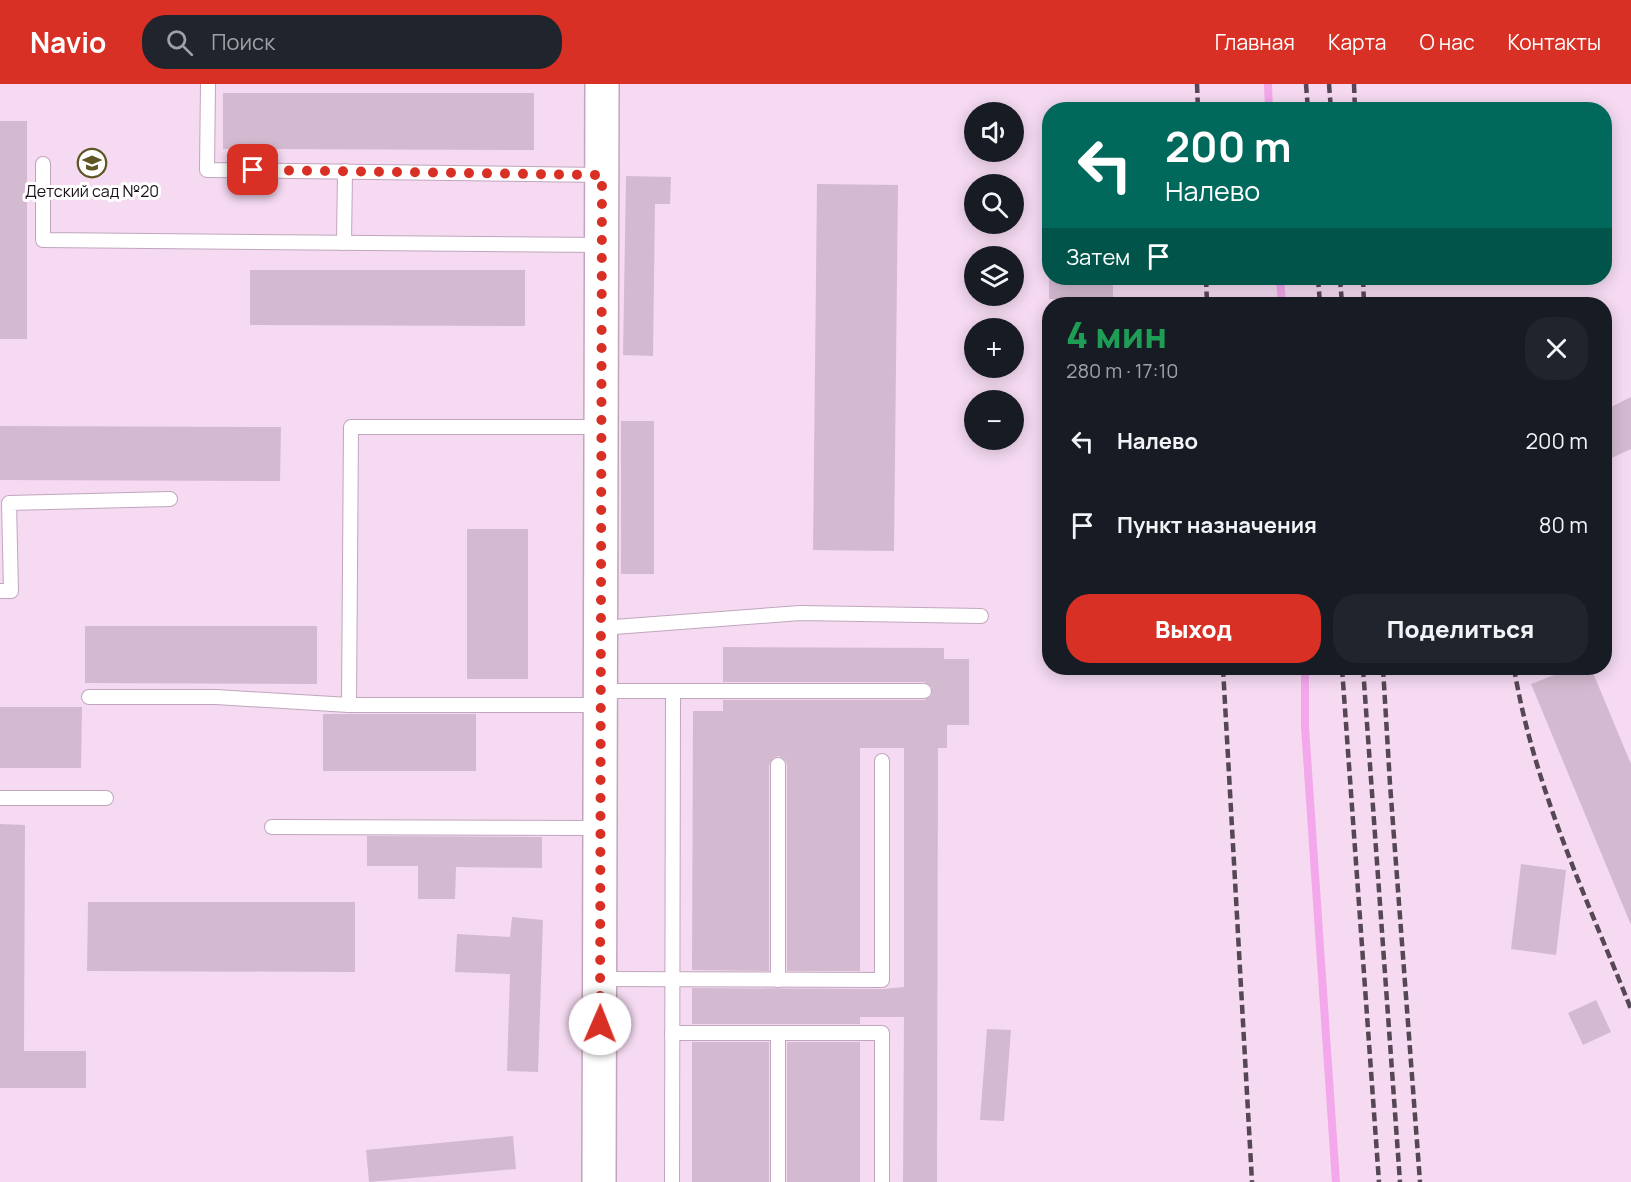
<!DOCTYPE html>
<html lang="ru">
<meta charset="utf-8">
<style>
:root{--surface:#171b24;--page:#20242c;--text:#f1f3f6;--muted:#9ea1a6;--accent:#d93025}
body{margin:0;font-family:Manrope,sans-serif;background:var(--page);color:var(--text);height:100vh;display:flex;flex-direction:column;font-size:22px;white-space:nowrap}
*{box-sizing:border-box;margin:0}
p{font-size:20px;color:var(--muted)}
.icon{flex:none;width:33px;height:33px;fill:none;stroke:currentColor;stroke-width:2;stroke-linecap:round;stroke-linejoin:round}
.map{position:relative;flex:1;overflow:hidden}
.panel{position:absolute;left:1042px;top:213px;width:570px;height:378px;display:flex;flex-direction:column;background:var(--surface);border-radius:24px;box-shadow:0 3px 15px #0003}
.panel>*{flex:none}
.hud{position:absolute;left:1042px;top:18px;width:570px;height:183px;border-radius:24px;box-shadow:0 3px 15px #0003;background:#00695c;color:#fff;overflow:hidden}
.buttons{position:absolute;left:964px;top:18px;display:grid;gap:12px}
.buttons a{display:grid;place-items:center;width:60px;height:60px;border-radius:50%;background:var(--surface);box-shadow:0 3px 15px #0003;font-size:30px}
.pin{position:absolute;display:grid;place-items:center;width:51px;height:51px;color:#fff;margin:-26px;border-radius:12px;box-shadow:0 3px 9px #0006}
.me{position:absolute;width:66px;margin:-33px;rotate:1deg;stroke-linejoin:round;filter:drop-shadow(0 0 4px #0008)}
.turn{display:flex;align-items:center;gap:21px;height:126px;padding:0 24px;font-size:27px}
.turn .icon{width:78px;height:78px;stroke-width:2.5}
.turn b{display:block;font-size:42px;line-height:51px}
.then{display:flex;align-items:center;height:57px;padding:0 24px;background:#0003;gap:12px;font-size:22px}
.round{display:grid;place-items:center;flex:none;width:63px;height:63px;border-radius:24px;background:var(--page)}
.head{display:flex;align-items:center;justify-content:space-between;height:102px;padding:0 24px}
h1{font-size:36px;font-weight:800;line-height:45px;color:#1e9e55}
.action{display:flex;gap:12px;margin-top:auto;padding:12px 24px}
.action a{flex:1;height:69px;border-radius:24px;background:var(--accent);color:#fff;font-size:24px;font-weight:800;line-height:69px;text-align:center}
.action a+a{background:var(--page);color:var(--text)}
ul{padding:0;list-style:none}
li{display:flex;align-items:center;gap:18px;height:84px;padding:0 24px}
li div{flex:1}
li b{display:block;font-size:22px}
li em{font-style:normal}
header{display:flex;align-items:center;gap:36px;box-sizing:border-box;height:84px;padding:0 30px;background:var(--accent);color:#fff}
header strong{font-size:28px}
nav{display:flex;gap:33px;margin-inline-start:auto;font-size:21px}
.search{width:420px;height:54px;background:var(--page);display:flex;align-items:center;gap:15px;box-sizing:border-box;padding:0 21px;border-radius:24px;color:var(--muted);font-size:22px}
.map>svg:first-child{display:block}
</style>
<header>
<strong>Navio</strong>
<div class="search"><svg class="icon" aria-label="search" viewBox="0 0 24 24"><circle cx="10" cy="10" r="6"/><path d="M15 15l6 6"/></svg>Поиск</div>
<nav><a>Главная</a><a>Карта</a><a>О нас</a><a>Контакты</a></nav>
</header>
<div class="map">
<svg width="1631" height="1098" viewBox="0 0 1631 1098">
<rect width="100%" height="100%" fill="#f5daf2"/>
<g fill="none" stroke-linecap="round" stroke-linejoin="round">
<g stroke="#f3a8ec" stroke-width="8">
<path d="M 1268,0 L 1269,26"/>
<path d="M 1280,194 L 1282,220"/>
<path d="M 1305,584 L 1305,643 L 1336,1098"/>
</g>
</g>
<g fill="#d4bad1">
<path d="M 223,9 L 534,9 L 534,66 L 223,65 Z"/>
<rect x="0" y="37" width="27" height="218"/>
<path d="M 626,92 L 671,93 L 670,120 L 655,120 L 653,272 L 623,271 Z"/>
<path d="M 817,100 L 898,101 L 894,467 L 813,466 Z"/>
<path d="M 250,186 L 525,186 L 525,242 L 250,241 Z"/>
<path d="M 1049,194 L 1113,194 L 1113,216 L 1049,215 Z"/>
<path d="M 1631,313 L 1631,365 L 1605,377 L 1605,326 Z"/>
<rect x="621" y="337" width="33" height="153"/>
<path d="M 0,342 L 281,343 L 280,397 L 0,396 Z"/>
<rect x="467" y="445" width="61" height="150"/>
<path d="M 85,542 L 317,542 L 317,600 L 85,599 Z"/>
<path d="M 723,563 L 944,564 L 944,575 L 969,575 L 969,641 L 947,641 L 947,664 L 938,664 L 937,1098 L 903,1098 L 904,933 L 860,933 L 860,940 L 692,940 L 692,904 L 882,905 L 904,903 L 904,664 L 860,664 L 860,887 L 787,887 L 787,681 L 785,676 L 779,672 L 773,674 L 769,681 L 769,887 L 692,886 L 693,627 L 723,627 L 723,616 L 924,616 L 931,612 L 932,603 L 924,598 L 723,598 Z"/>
<path d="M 1572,584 L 1591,584 L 1631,680 L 1631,841 L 1531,600 Z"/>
<path d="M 0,623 L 82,623 L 81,684 L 0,684 Z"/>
<rect x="323" y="630" width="153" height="57"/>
<path d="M 0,740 L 25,741 L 24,967 L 86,967 L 86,1004 L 0,1004 Z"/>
<path d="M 367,752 L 542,753 L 542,784 L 456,783 L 455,815 L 418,815 L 418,782 L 367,782 Z"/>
<path d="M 1521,780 L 1566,786 L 1556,871 L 1511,865 Z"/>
<path d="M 88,818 L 355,818 L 355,888 L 87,887 Z"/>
<path d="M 512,833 L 543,836 L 538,988 L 507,987 L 510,890 L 455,888 L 457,850 L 510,853 Z"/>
<path d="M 1596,916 L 1611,948 L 1583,961 L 1568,929 Z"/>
<path d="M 987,945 L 1011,946 L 1004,1037 L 980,1036 Z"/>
<rect x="692" y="958" width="77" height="140"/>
<rect x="787" y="958" width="73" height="140"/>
<path d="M 513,1052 L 516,1085 L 369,1098 L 366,1066 Z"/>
</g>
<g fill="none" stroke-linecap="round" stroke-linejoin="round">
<g stroke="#c0a6bd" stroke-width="16">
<g id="lane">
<path d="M 208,0 L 207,86 L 602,91"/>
<path d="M 43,80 L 43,156 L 602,161"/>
<path d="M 344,159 L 345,87"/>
<path d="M 0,507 L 11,507 L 9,419 L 170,415"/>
<path d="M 601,544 L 800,529 L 981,532"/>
<path d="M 601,607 L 924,607"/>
<path d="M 89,613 L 216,613 L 349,621 L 601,621"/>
<path d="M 349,621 L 351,343 L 602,343"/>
<path d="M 0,714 L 106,714"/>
<path d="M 272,743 L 601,744"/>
<path d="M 601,895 L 882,896 L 882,677"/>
<path d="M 778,896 L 778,681"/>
<path d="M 672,949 L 882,949 L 882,1098"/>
<path d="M 672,1098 L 673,607"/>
<path d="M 778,1098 L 778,949"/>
</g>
</g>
<g stroke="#c0a6bd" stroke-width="36">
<path id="secondary" d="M 599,1098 L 602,0"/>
</g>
<use href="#lane" stroke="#fff" stroke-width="14"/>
<use href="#secondary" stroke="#fff" stroke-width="33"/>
<g stroke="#564754" stroke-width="4.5" stroke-dasharray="9 4.5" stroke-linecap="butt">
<path d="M 1197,0 L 1198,26"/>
<path d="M 1306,0 L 1308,26"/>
<path d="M 1329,0 L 1331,26"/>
<path d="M 1354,0 L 1355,26"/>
<path d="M 1206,194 L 1207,220"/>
<path d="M 1318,194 L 1320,220"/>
<path d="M 1340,194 L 1342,220"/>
<path d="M 1363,194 L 1364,220"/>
<path d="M 1223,584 L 1252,1098"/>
<path d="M 1342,584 L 1379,1098"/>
<path d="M 1363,584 L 1400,1098"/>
<path d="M 1383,584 L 1390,700 L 1420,1098"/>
<path d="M 1514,584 C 1534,703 1586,813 1631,925"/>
</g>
</g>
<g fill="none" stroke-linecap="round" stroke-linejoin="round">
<path stroke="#d93025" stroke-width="10" stroke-dasharray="0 18" d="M 253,86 L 602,91 L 600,940"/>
</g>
<defs>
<g id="school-ring" transform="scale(1.5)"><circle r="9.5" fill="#fff" stroke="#5f5723" stroke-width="1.5"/><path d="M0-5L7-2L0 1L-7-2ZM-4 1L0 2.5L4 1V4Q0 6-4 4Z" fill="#5f5723"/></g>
</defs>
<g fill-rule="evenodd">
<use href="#school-ring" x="92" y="79"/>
</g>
<g text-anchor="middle" stroke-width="6" stroke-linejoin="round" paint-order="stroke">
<g font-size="16" fill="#1a1019" stroke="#fff">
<text x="92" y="113">Детский сад №20</text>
</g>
</g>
</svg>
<div class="buttons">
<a><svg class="icon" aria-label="sound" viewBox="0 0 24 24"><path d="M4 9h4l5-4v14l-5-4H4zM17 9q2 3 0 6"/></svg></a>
<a><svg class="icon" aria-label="search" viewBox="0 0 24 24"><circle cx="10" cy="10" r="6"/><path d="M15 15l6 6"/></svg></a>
<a><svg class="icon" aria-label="layers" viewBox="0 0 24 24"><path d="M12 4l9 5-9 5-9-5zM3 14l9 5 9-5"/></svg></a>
<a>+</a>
<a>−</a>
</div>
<div class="pin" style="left:253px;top:86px;background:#d93025"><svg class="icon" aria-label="arrive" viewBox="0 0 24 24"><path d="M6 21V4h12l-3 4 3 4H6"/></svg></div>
<svg class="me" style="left:600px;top:940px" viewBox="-20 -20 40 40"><circle r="19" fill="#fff"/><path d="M0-13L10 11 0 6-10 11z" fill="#d93025"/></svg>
<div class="hud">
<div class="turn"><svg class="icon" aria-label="left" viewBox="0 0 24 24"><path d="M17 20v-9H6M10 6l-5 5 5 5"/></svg><div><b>200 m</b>Налево</div></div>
<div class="then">Затем<svg class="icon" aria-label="arrive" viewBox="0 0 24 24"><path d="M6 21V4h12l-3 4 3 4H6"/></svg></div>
</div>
<section class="panel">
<div class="head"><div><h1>4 мин</h1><p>280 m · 17:10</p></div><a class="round"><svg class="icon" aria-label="close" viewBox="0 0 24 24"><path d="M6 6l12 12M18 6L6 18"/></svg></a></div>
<ul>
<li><svg class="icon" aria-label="left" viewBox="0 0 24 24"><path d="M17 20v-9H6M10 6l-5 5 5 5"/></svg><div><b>Налево</b></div><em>200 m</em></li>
<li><svg class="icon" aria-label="arrive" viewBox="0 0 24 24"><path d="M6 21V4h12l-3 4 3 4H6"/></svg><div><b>Пункт назначения</b></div><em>80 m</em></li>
</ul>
<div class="action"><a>Выход</a><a>Поделиться</a></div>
</section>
</div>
